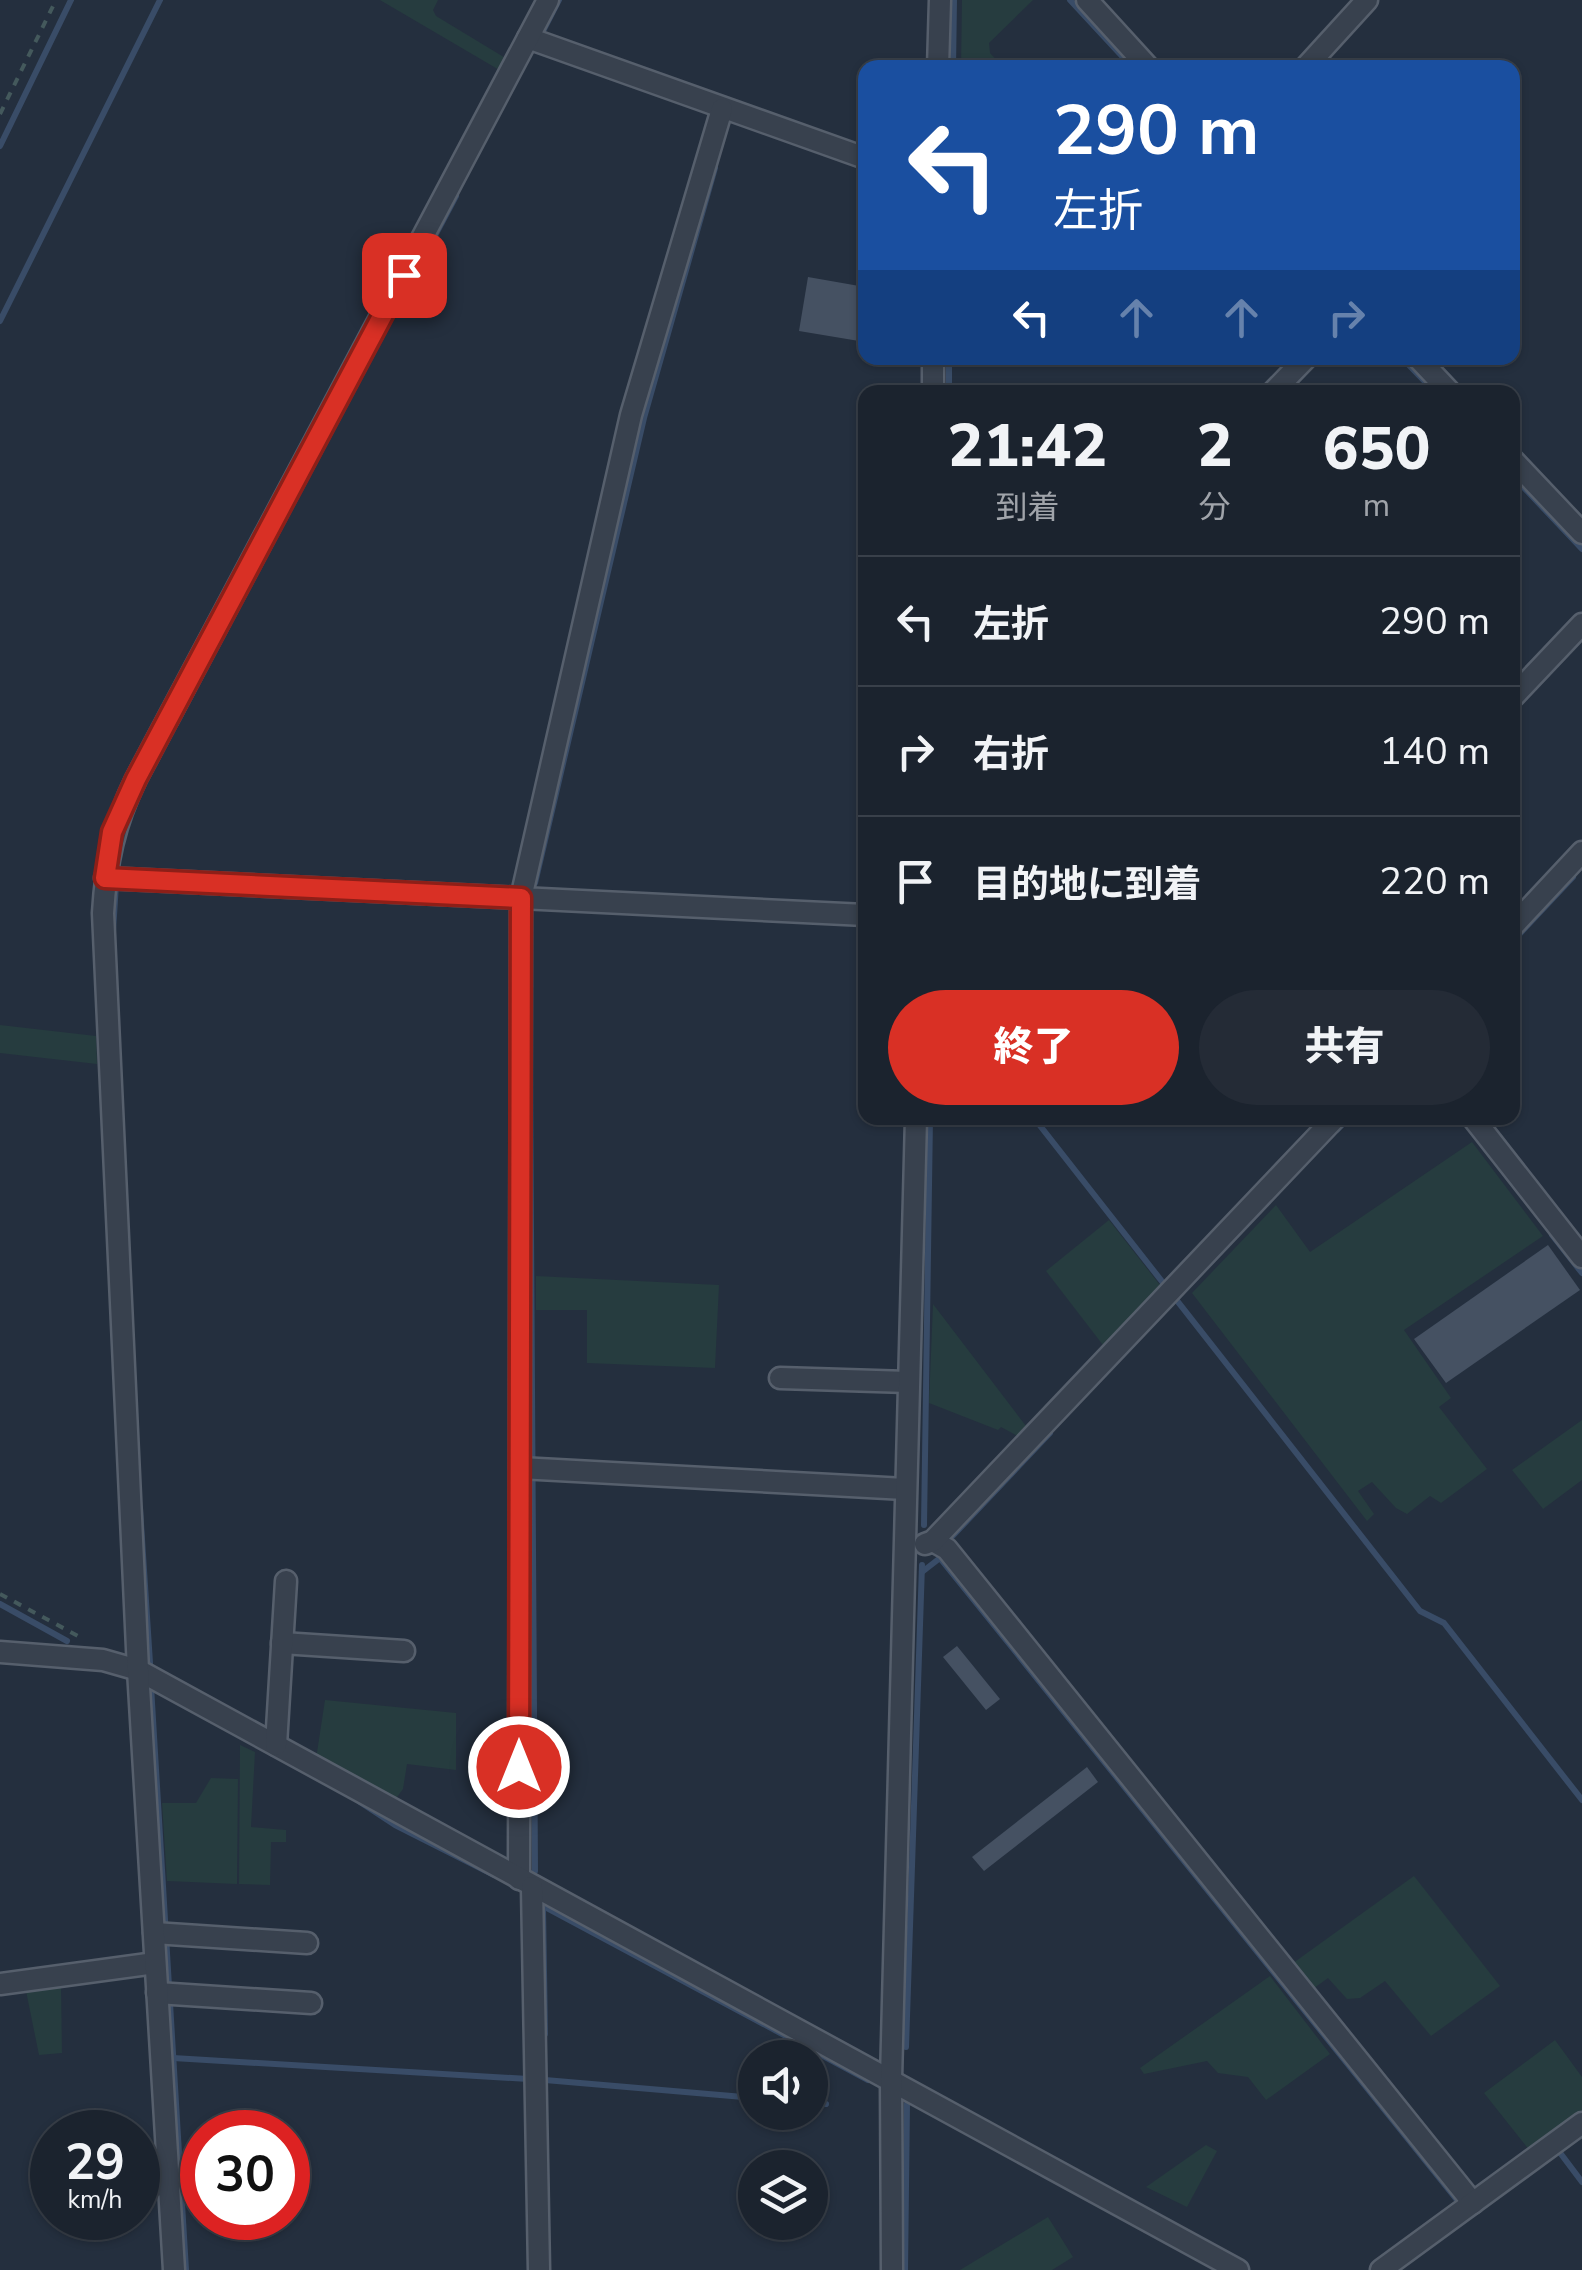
<!DOCTYPE html>
<html lang="ja">
<meta charset="utf-8">
<style>
:root{--surface:#1b232e;--page:#242b36;--text:#f1f3f6;--muted:#a0a4aa;--line:#39404a;--accent:#d93025}
body{margin:0;font-family:"Nunito Sans","Noto Sans JP",sans-serif;background:var(--page);color:var(--text);height:100vh;display:flex;flex-direction:column;font-size:38px;white-space:nowrap}
*{box-sizing:border-box;margin:0}
p{font-size:32px;color:var(--muted)}
.icon{flex:none;width:55px;height:55px;fill:none;stroke:currentColor;stroke-width:2;stroke-linecap:round;stroke-linejoin:round}
.map{position:relative;flex:1;overflow:hidden}
.side{position:absolute;left:858px;top:385px;width:662px;height:740px;display:flex;flex-direction:column;background:var(--surface);border-radius:20px;box-shadow:0 2px 8px #0004,0 0 0 2px var(--line)}
.side>*{flex:none}
.banner{position:absolute;left:858px;top:60px;width:662px;height:305px;border-radius:20px;box-shadow:0 2px 8px #0004,0 0 0 2px var(--line);background:#1a4fa0;color:#fff;overflow:hidden}
.buttons{position:absolute;left:738px;top:2040px;display:grid;gap:20px}
.buttons a{display:grid;place-items:center;width:90px;height:90px;border-radius:50%;background:var(--surface);box-shadow:0 2px 8px #0004,0 0 0 2px var(--line);font-size:50px}
.speed{position:absolute;left:30px;top:2110px;display:flex;gap:20px;font-size:50px;font-weight:700;text-align:center}
.speed>*{display:grid;place-content:center;width:130px;height:130px;border-radius:50%;background:var(--surface);box-shadow:0 2px 8px #0004,0 0 0 2px var(--line);line-height:1}
.speed small{font-size:25px;font-weight:400}
.speed .limit{border:15px solid #d22;background:#fff;color:#111}
.pin{position:absolute;display:grid;place-items:center;width:85px;height:85px;color:#fff;margin:-42px;border-radius:20px;box-shadow:0 5px 15px #0006}
.me{position:absolute;width:110px;margin:-55px;rotate:0deg;stroke-linejoin:round;filter:drop-shadow(0 0 8px #0008)}
.turn{display:flex;align-items:center;gap:35px;height:210px;padding:0 30px;font-size:45px}
.turn .icon{width:130px;height:130px;stroke-width:2.5}
.turn b{display:block;font-size:70px;line-height:85px}
.lanes{display:flex;align-items:center;height:95px;padding:0 30px;background:#0003;justify-content:center;gap:50px;direction:ltr}
.lanes .off{opacity:.35}
.eta{display:flex;justify-content:space-evenly;align-items:center;height:170px;text-align:center}
.eta b{font-size:60px;font-weight:800;line-height:70px}
.cta{display:flex;gap:20px;margin-top:auto;padding:20px 30px}
.cta a{flex:1;height:115px;border-radius:60px;background:var(--accent);color:#fff;font-size:40px;font-weight:800;line-height:115px;text-align:center}
.cta a+a{background:var(--page);color:var(--text)}
ul{padding:0;list-style:none}
li{display:flex;align-items:center;gap:30px;height:130px;padding:0 30px;border-top:2px solid var(--line)}
li div{flex:1}
li b{display:block;font-size:38px}
li em{font-style:normal}
.map>svg:first-child{display:block}
</style>
<div class="map">
<svg width="1582" height="2270" viewBox="0 0 1582 2270">
<rect width="100%" height="100%" fill="#242f3e"/>
<g fill="#263c3f">
<path d="M 380,0 L 438,0 L 433,10 L 436,16 L 507,59 L 501,71 Z"/>
<path d="M 962,0 L 1033,0 L 989,43 L 990,53 L 1003,67 L 961,67 Z"/>
<path d="M 0,1025 L 96,1036 L 97,1064 L 0,1053 Z"/>
<path d="M 1472,1142 L 1543,1236 L 1404,1330 L 1451,1398 L 1439,1407 L 1487,1469 L 1441,1503 L 1430,1496 L 1407,1514 L 1396,1508 L 1372,1482 L 1358,1491 L 1374,1514 L 1367,1521 L 1192,1293 L 1276,1205 L 1310,1252 Z"/>
<path d="M 1109,1220 L 1163,1289 L 1106,1349 L 1046,1271 Z"/>
<path d="M 536,1276 L 719,1285 L 715,1368 L 587,1363 L 587,1310 L 536,1310 Z"/>
<path d="M 933,1304 L 1029,1430 L 1021,1438 L 1001,1427 L 998,1430 L 929,1403 Z"/>
<path d="M 1582,1420 L 1582,1480 L 1543,1509 L 1512,1470 Z"/>
<path d="M 325,1700 L 456,1713 L 456,1770 L 407,1764 L 403,1789 L 394,1801 L 316,1759 Z"/>
<path d="M 240,1745 L 255,1752 L 251,1827 L 286,1830 L 286,1842 L 271,1842 L 270,1885 L 239,1884 Z"/>
<path d="M 211,1778 L 238,1779 L 237,1884 L 167,1881 L 162,1803 L 196,1803 Z"/>
<path d="M 1414,1876 L 1500,1986 L 1431,2036 L 1385,1981 L 1360,1998 L 1347,1999 L 1328,1978 L 1310,1991 L 1289,1966 Z"/>
<path d="M 1270,1976 L 1330,2054 L 1266,2100 L 1248,2077 L 1218,2073 L 1207,2061 L 1144,2074 L 1140,2068 Z"/>
<path d="M 61,1986 L 62,2053 L 39,2055 L 26,1991 Z"/>
<path d="M 1555,2040 L 1582,2077 L 1582,2113 L 1530,2151 L 1484,2093 Z"/>
<path d="M 1206,2145 L 1217,2151 L 1187,2207 L 1146,2187 Z"/>
<path d="M 1048,2217 L 1073,2257 L 1052,2270 L 960,2270 Z"/>
</g>
<g fill="none" stroke-linecap="round" stroke-linejoin="round">
<g stroke="#394c67" stroke-width="6">
<path d="M 1070,0 L 1133,68"/>
<path d="M 539,39 L 559,0"/>
<path d="M 953,68 L 954,0"/>
<path d="M 0,146 L 71,0"/>
<path d="M 0,321 L 160,0"/>
<path d="M 1402,358 L 1435,392"/>
<path d="M 949,392 L 949,358"/>
<path d="M 1512,475 L 1582,549"/>
<path d="M 176,724 L 456,196"/>
<path d="M 535,883 L 644,418 L 715,168"/>
<path d="M 113,931 L 116,884"/>
<path d="M 1512,942 L 1573,877"/>
<path d="M 530,1067 L 535,1871"/>
<path d="M 1034,1118 L 1420,1611 L 1444,1623 L 1582,1800"/>
<path d="M 1337,1130 L 1349,1118"/>
<path d="M 1552,1235 L 1582,1273"/>
<path d="M 140,1508 L 150,1663"/>
<path d="M 924,1525 L 930,1118"/>
<path d="M 945,1544 L 1050,1433"/>
<path d="M 922,1572 L 940,1558 L 1462,2206"/>
<path d="M 0,1604 L 67,1641"/>
<path d="M 151,1686 L 186,2270"/>
<path d="M 360,1802 L 395,1825 L 494,1875"/>
<path d="M 547,1908 L 868,2080"/>
<path d="M 543,1909 L 545,2034"/>
<path d="M 906,2047 L 922,1565"/>
<path d="M 173,2058 L 545,2080 L 755,2098"/>
<path d="M 810,2103 L 826,2104"/>
<path d="M 1558,2150 L 1582,2182"/>
<path d="M 905,2270 L 907,2104"/>
</g>
</g>
<g fill="#455162">
<path d="M 808,277 L 865,287 L 865,342 L 799,331 Z"/>
<path d="M 1548,1245 L 1580,1290 L 1446,1383 L 1414,1339 Z"/>
<path d="M 957,1646 L 1000,1699 L 986,1710 L 943,1657 Z"/>
<path d="M 1087,1767 L 1098,1782 L 984,1871 L 972,1857 Z"/>
</g>
<g fill="none" stroke-linecap="round" stroke-linejoin="round">
<g stroke="#565f6c" stroke-width="25">
<g id="minor">
<path d="M 1087,0 L 1149,68"/>
<path d="M 528,38 L 865,158"/>
<path d="M 938,68 L 940,0"/>
<path d="M 1305,68 L 1367,0"/>
<path d="M 722,109 L 631,415 L 521,898 L 865,915"/>
<path d="M 1418,358 L 1450,392"/>
<path d="M 933,392 L 933,358"/>
<path d="M 1273,392 L 1306,358"/>
<path d="M 1512,459 L 1582,533"/>
<path d="M 1512,698 L 1582,624"/>
<path d="M 105,878 L 521,898 L 519,1879"/>
<path d="M 1512,927 L 1582,852"/>
<path d="M 1473,1118 L 1582,1257"/>
<path d="M 780,1378 L 908,1382"/>
<path d="M 520,1468 L 905,1489"/>
<path d="M 933,1541 L 947,1549 L 1473,2203"/>
<path d="M 925,1544 L 933,1541 L 1335,1118"/>
<path d="M 282,1643 L 404,1651"/>
<path d="M 0,1652 L 103,1660 L 138,1670 L 1238,2270"/>
<path d="M 276,1745 L 286,1581"/>
<path d="M 532,1887 L 539,2270"/>
<path d="M 154,1933 L 307,1943"/>
<path d="M 0,1984 L 155,1963"/>
<path d="M 157,1993 L 311,2003"/>
<path d="M 138,2188 L 169,2184"/>
<path d="M 174,2270 L 138,1670 L 103,913 C 106,863 114,824 136,779 L 548,0"/>
<path d="M 892,2270 L 891,2079 L 916,1118"/>
<path d="M 1381,2270 L 1582,2123"/>
</g>
</g>
<g stroke="#44595c" stroke-width="4" stroke-dasharray="8 8" stroke-linecap="butt">
<path d="M 0,114 L 56,0"/>
<path d="M 0,1594 L 78,1636"/>
</g>
<use href="#minor" stroke="#38414e" stroke-width="20"/>
</g>
<g fill="none" stroke-linecap="round" stroke-linejoin="round">
<g stroke="#8d1f18" stroke-width="25">
<path id="route" d="M 404,275 L 136,779 L 112,832 L 105,878 L 521,898 L 519,1767"/>
</g>
<use href="#route" stroke="#d93025" stroke-width="18"/>
</g>
</svg>
<div class="buttons">
<a><svg class="icon" aria-label="sound" viewBox="0 0 24 24"><path d="M4 9h4l5-4v14l-5-4H4zM17 9q2 3 0 6"/></svg></a>
<a><svg class="icon" aria-label="layers" viewBox="0 0 24 24"><path d="M12 4l9 5-9 5-9-5zM3 14l9 5 9-5"/></svg></a>
</div>
<div class="speed"><div>29<small>km/h</small></div><div class="limit">30</div></div>
<div class="pin" style="left:404px;top:275px;background:#d93025"><svg class="icon" aria-label="arrive" viewBox="0 0 24 24"><path d="M6 21V4h12l-3 4 3 4H6"/></svg></div>
<svg class="me" style="left:519px;top:1767px" viewBox="-20 -20 40 40"><circle r="17" fill="#d93025" stroke="#fff" stroke-width="3"/><path d="M0-11L8 9 0 5-8 9z" fill="#fff"/></svg>
<div class="banner">
<div class="turn"><svg class="icon" aria-label="left" viewBox="0 0 24 24"><path d="M17 20v-9H6M10 6l-5 5 5 5"/></svg><div><b>290 m</b>左折</div></div>
<div class="lanes"><svg class="icon" aria-label="left" viewBox="0 0 24 24"><path d="M17 20v-9H6M10 6l-5 5 5 5"/></svg><svg class="icon off" aria-label="ahead" viewBox="0 0 24 24"><path d="M12 20V5M6 11l6-6 6 6"/></svg><svg class="icon off" aria-label="ahead" viewBox="0 0 24 24"><path d="M12 20V5M6 11l6-6 6 6"/></svg><svg class="icon off" aria-label="right" viewBox="0 0 24 24"><path d="M7 20v-9h11M14 6l5 5-5 5"/></svg></div>
</div>
<section class="side">
<div class="eta">
<div><b>21:42</b><p>到着</p></div>
<div><b>2</b><p>分</p></div>
<div><b>650</b><p>m</p></div>
</div>
<ul>
<li><svg class="icon" aria-label="left" viewBox="0 0 24 24"><path d="M17 20v-9H6M10 6l-5 5 5 5"/></svg><div><b>左折</b></div><em>290 m</em></li>
<li><svg class="icon" aria-label="right" viewBox="0 0 24 24"><path d="M7 20v-9h11M14 6l5 5-5 5"/></svg><div><b>右折</b></div><em>140 m</em></li>
<li><svg class="icon" aria-label="arrive" viewBox="0 0 24 24"><path d="M6 21V4h12l-3 4 3 4H6"/></svg><div><b>目的地に到着</b></div><em>220 m</em></li>
</ul>
<div class="cta"><a>終了</a><a>共有</a></div>
</section>
</div>
